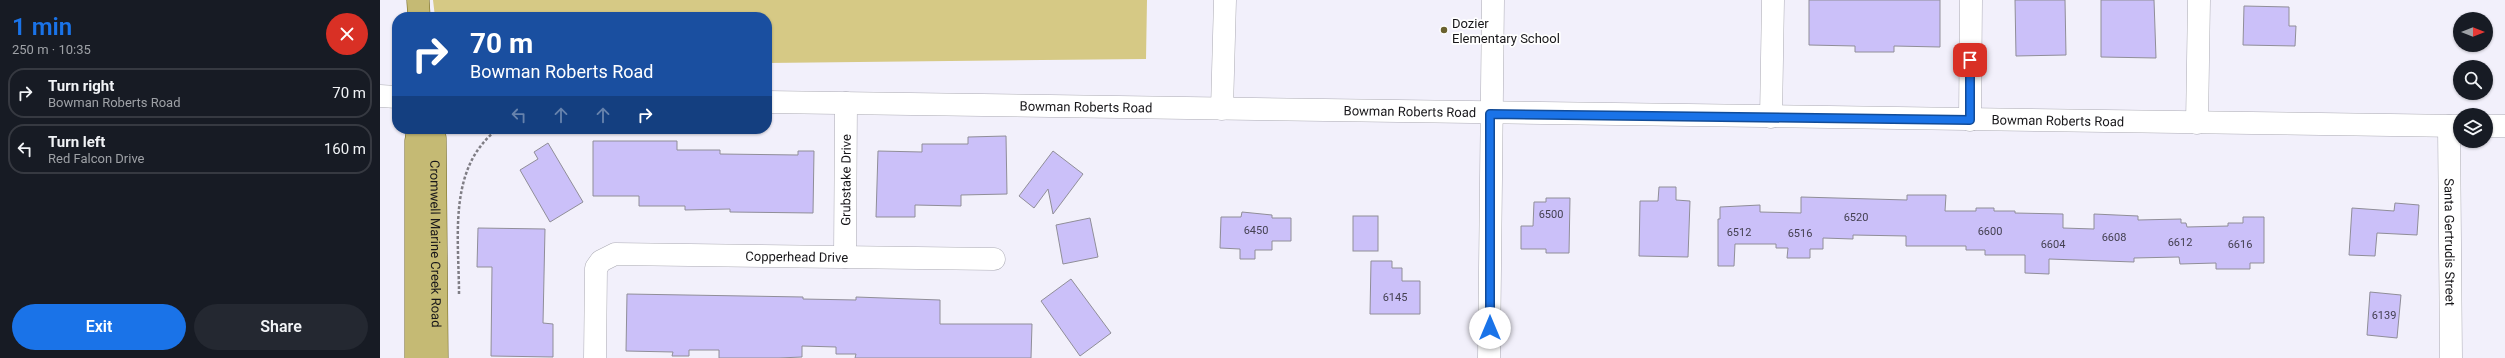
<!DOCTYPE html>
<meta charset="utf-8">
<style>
:root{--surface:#171b24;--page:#242831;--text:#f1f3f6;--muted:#9ea1a6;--line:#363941;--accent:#1a73e8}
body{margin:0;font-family:Roboto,sans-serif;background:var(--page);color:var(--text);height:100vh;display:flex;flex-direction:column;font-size:15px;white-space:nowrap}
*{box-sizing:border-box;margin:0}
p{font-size:13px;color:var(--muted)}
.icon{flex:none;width:22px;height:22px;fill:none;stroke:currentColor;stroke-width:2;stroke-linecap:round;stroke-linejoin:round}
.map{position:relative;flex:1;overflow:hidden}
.side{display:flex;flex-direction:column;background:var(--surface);width:380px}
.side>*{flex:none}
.guide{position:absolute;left:12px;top:12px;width:380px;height:122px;border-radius:16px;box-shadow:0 1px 3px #0004;background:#1a4fa0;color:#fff;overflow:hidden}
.needle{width:26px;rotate:90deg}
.controls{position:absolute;left:2073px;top:12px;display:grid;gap:8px}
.controls a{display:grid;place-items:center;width:40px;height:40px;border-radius:50%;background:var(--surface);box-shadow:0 1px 3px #0004;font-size:20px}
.pin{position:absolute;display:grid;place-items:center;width:34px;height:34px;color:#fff;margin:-17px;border-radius:8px;box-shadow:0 2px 6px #0006}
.me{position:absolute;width:44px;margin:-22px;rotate:0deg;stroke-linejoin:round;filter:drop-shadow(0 0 3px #0008)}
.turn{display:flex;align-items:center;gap:14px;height:84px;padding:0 12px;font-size:18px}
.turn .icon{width:52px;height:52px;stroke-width:2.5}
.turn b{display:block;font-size:28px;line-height:34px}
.lanes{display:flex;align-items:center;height:38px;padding:0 12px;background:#0003;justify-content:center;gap:20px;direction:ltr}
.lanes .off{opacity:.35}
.round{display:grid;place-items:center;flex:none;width:42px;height:42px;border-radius:21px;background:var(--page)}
.summary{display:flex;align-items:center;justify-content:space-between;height:68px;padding:0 12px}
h1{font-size:24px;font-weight:600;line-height:30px;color:var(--accent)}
.primary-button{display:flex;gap:8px;margin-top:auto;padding:8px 12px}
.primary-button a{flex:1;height:46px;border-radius:24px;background:var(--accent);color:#fff;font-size:16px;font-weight:600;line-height:46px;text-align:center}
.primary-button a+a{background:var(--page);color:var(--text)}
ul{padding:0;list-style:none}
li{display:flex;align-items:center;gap:12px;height:50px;margin:0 8px 6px;padding:0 4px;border:2px solid var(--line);border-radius:16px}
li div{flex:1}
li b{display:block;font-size:15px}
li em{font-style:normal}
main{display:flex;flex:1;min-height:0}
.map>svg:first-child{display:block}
</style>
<main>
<section class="side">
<div class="summary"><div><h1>1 min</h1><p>250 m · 10:35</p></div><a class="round" style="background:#d93025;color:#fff"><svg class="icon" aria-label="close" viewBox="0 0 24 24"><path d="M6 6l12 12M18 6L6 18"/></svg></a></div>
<ul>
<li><svg class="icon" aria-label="right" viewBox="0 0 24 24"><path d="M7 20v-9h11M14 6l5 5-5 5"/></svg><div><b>Turn right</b><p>Bowman Roberts Road</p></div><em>70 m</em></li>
<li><svg class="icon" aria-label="left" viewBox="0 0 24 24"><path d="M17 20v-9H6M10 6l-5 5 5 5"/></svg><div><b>Turn left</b><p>Red Falcon Drive</p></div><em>160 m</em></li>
</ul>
<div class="primary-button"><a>Exit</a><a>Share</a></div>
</section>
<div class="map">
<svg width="2125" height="358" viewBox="0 0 2125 358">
<rect width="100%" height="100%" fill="#f2f0fb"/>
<path fill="#d6c985" d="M 53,0 L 767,0 L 766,59 L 387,63 L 387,17 L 55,17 Z"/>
<g fill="#cbc0f9" stroke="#908e98">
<path d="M 1429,0 L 1560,0 L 1560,47 L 1514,46 L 1514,52 L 1475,52 L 1475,46 L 1429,45 Z"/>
<path d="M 1635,0 L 1685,0 L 1686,55 L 1636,56 Z"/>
<path d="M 1721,0 L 1774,0 L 1776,58 L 1721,57 Z"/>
<path d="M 1864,6 L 1909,7 L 1909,26 L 1916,26 L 1915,46 L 1863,45 Z"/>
<path d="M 626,136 L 627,194 L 581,195 L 581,206 L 535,205 L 535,217 L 496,217 L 498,151 L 542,152 L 542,144 L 588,144 L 588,137 Z"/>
<path d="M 213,141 L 297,141 L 297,150 L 340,150 L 340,154 L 418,155 L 418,151 L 434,151 L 433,213 L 350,212 L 350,209 L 305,210 L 305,206 L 259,206 L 259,196 L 213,196 Z"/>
<path d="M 168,143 L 203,202 L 170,222 L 140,170 L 158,159 L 154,152 Z"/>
<path d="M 673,151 L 703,174 L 673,214 L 668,189 L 654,208 L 639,196 Z"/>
<path d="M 1279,187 L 1296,187 L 1296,200 L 1310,201 L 1308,257 L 1259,256 L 1260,201 L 1278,201 Z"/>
<path d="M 1527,195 L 1566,195 L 1565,211 L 1596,211 L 1596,208 L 1614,208 L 1614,211 L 1635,211 L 1635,213 L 1683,214 L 1683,228 L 1714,229 L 1714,214 L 1758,216 L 1758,220 L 1801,219 L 1801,223 L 1806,223 L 1807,227 L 1848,226 L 1848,223 L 1863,223 L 1863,217 L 1884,217 L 1884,263 L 1870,263 L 1870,269 L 1836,269 L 1836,263 L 1800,264 L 1799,257 L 1754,258 L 1754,262 L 1669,259 L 1669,274 L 1645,273 L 1645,255 L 1605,255 L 1605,250 L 1586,250 L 1586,246 L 1526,246 L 1526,236 L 1473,235 L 1473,239 L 1443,238 L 1443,249 L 1430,249 L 1430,258 L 1407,258 L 1408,248 L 1396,248 L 1396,244 L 1355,244 L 1354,266 L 1338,266 L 1338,219 L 1340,219 L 1340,207 L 1380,205 L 1380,212 L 1421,213 L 1421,197 L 1527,200 Z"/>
<path d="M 1166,198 L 1190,198 L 1189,253 L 1166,253 L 1166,249 L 1141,249 L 1141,226 L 1153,226 L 1154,202 L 1166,202 Z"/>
<path d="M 2015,203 L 2039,205 L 2037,235 L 1997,233 L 1995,256 L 1969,255 L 1972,208 L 2014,211 Z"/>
<path d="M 862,212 L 892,215 L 892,218 L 911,218 L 911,241 L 892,241 L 892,250 L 875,250 L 875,259 L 860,259 L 860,249 L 840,248 L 841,217 L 861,217 Z"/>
<rect x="973" y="216" width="25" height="35"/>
<path d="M 710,218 L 718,257 L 683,264 L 676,225 Z"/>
<path d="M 98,228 L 165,229 L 163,323 L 173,324 L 173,357 L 111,356 L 112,267 L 97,267 Z"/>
<path d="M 991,261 L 1012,261 L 1012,268 L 1022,268 L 1022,281 L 1040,281 L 1040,314 L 990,314 Z"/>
<path d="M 691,279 L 731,333 L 700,356 L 661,301 Z"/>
<path d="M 1990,292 L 2021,295 L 2017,338 L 1987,335 Z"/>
<path d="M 247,294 L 423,297 L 423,299 L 476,300 L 476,297 L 560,300 L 560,324 L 652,324 L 651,358 L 475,358 L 476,354 L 456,354 L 456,347 L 422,346 L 422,357 L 399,358 L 339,358 L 339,350 L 309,350 L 309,356 L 292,356 L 293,352 L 246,351 Z"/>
</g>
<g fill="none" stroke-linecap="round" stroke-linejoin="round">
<g stroke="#acabb4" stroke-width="23">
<g id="minor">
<path d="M 0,96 L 17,97"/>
<path id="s1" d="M 387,102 L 2080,126"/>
<path d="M 842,109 L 845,0"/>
<path d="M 1391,117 L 1393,0"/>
<path d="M 1590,120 L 1591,0"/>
<path d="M 1817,123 L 1819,0"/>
<path id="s2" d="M 2069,126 L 2071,358"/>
<path d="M 2106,126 L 2125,126"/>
<path id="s3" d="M 465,257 L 466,103"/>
<path id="s4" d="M 215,358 L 216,268 L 221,261 L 235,254 L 614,259"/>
<path d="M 1109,358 L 1113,0"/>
</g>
</g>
<g stroke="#6f6318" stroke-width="23">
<g id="major">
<path d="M 38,0 L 39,17"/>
<path id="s5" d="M 53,129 L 55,138 L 57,358"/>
<path d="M 36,358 L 36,141 L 38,129"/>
</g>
</g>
<path stroke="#7f7d84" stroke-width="2.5" stroke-dasharray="3 2" stroke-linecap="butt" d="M 79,294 C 79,238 67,167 118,129"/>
<use href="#minor" stroke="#fff" stroke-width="22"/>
<use href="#major" stroke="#c5ba74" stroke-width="22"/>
</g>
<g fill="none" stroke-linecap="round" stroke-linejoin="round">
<g stroke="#114b97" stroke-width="10">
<path id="route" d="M 1110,328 L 1110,114 L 1590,120 L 1590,60"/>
</g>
<use href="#route" stroke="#1a73e8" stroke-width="7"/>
</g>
<circle fill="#6a612e" stroke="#fff" stroke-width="1.5" cx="1064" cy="30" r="4"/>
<g text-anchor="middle" stroke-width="3.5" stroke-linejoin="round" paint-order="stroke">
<g font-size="11" fill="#444051">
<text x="1171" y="218">6500</text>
<text x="1476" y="221">6520</text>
<text x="876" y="234">6450</text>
<text x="1610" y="235">6600</text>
<text x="1359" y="236">6512</text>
<text x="1420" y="237">6516</text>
<text x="1734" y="241">6608</text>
<text x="1800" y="246">6612</text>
<text x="1673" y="248">6604</text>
<text x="1860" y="248">6616</text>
<text x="1015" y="301">6145</text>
<text x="2004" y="319">6139</text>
</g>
<g font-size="13" fill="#171619" stroke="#fff" text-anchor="start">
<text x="1072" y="28">Dozier<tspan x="1072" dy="15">Elementary School</tspan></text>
</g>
<g font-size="13" fill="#171619" stroke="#fff">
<text dy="5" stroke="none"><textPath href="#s1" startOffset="319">Bowman Roberts Road</textPath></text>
<text dy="5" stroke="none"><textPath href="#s1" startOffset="643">Bowman Roberts Road</textPath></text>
<text dy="5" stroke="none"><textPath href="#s1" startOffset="1291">Bowman Roberts Road</textPath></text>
<text dy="5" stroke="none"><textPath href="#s3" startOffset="77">Grubstake Drive</textPath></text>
<text dy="5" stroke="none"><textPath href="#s2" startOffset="116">Santa Gertrudis Street</textPath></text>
<text dy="5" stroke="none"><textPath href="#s5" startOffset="115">Cromwell Marine Creek Road</textPath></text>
<text dy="5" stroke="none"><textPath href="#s4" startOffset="296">Copperhead Drive</textPath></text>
</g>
</g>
</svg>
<div class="controls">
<a><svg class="needle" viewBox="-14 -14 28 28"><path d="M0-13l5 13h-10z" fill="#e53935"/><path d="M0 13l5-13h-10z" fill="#9ea1a6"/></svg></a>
<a><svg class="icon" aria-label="search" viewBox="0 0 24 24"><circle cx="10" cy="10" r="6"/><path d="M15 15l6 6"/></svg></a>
<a><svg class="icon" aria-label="layers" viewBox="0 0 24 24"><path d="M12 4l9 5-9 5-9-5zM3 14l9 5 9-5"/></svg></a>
</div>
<div class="pin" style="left:1590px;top:60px;background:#d93025"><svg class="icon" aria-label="arrive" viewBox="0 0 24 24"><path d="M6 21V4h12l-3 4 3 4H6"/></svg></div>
<svg class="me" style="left:1110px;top:328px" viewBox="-20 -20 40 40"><circle r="19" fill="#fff"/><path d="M0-13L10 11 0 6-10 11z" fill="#1a73e8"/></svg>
<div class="guide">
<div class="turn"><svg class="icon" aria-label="right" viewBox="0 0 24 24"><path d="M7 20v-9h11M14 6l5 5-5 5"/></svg><div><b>70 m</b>Bowman Roberts Road</div></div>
<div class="lanes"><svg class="icon off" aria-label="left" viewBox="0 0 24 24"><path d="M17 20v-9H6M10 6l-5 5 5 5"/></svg><svg class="icon off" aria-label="ahead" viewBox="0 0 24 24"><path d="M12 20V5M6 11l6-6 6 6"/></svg><svg class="icon off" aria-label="ahead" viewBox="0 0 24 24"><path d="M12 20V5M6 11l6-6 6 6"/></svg><svg class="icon" aria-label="right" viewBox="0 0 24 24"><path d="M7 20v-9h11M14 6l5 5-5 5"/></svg></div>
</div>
</div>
</main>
